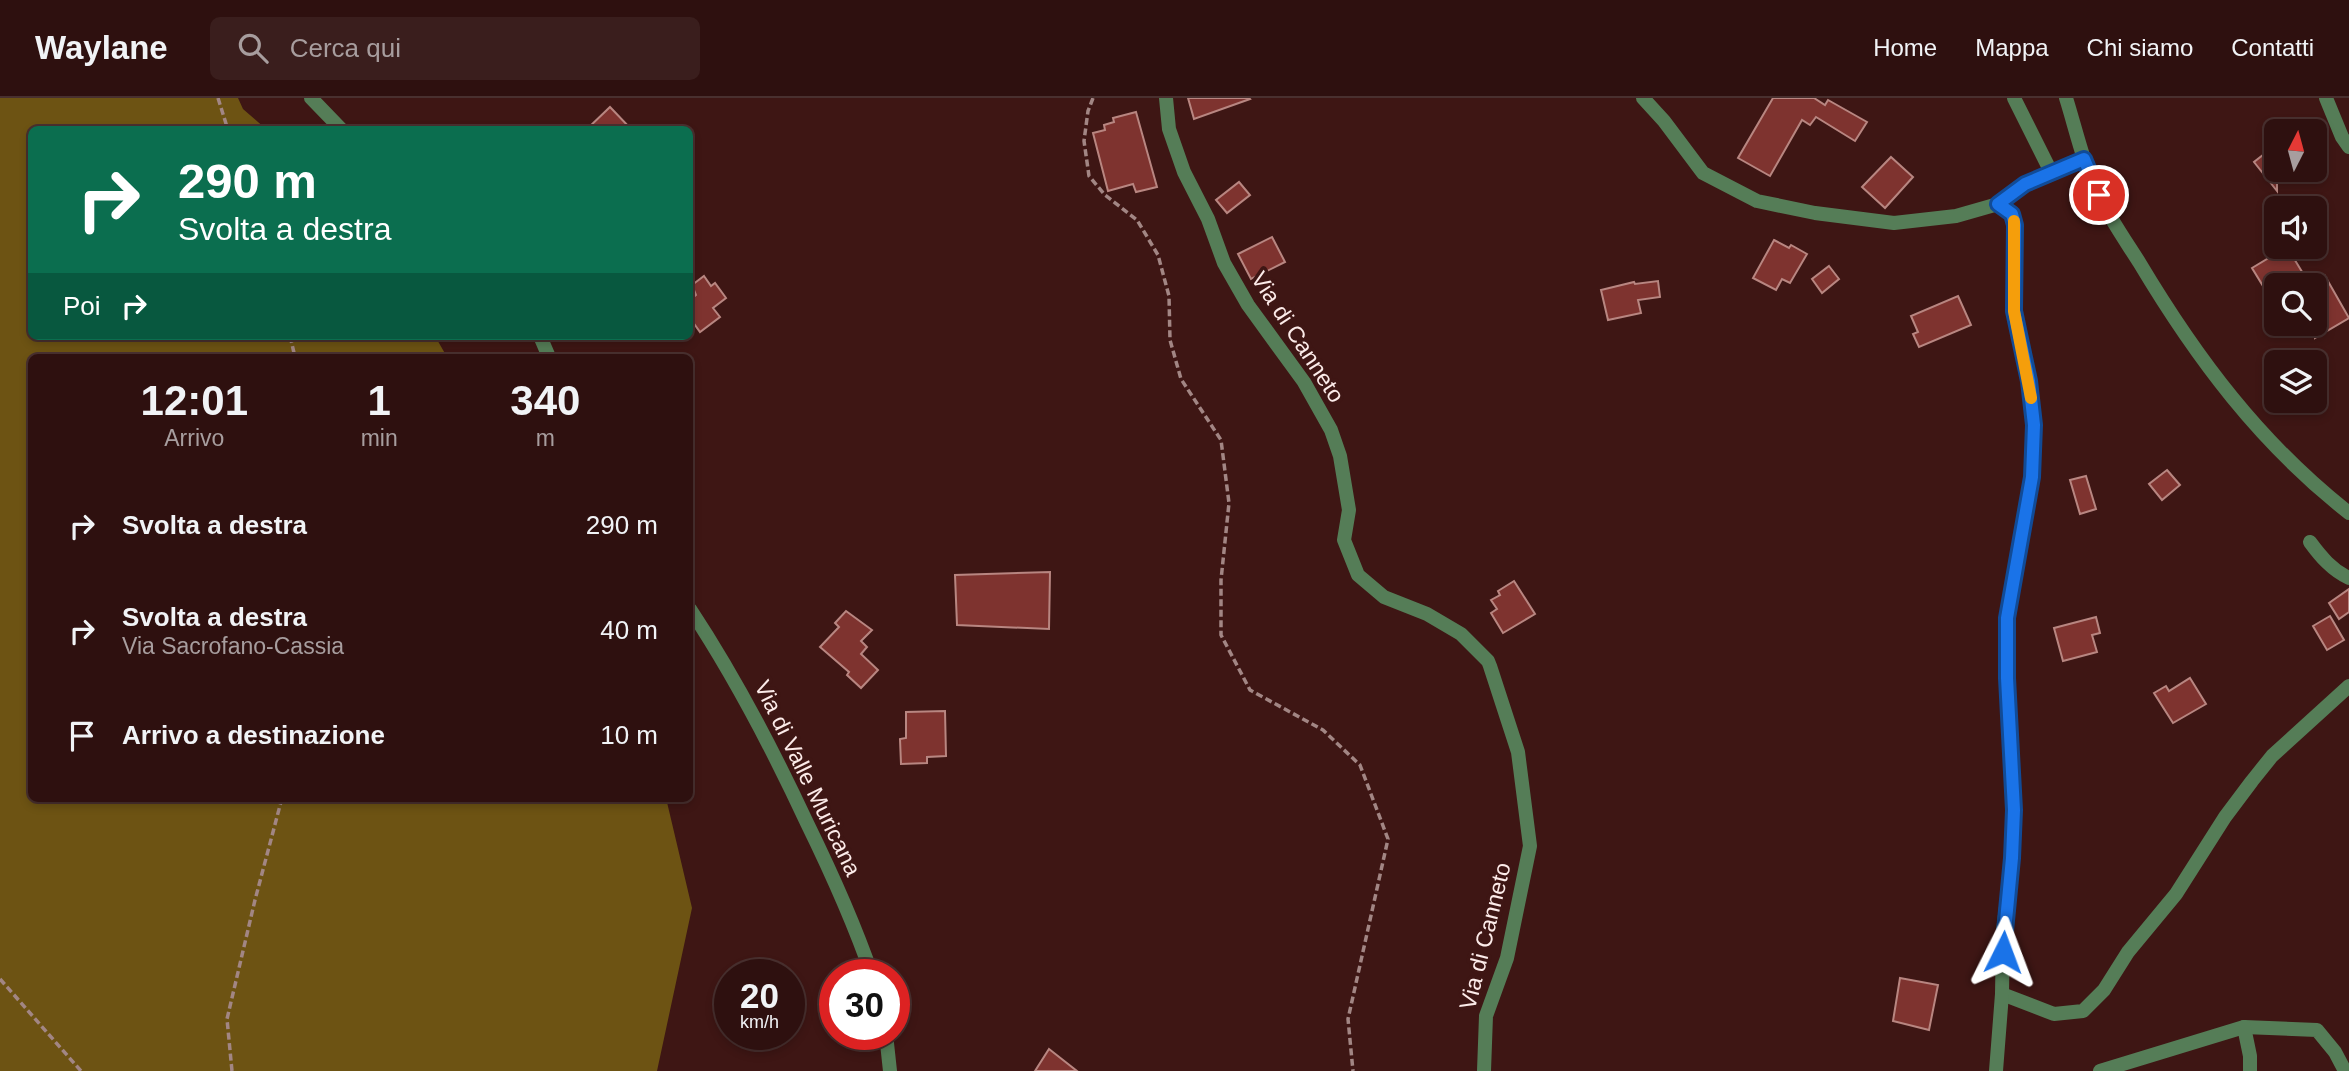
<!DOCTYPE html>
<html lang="it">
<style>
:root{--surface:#2e100f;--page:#3a1e1d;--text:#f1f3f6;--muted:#a79d9e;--line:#49302f}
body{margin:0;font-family:Arial,sans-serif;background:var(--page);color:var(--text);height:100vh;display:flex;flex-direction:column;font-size:26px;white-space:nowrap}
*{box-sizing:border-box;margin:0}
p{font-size:23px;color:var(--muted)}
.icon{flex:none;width:38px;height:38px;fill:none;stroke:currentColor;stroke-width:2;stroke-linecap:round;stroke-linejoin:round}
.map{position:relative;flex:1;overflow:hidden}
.panel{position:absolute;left:28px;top:256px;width:665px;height:448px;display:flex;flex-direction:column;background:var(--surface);border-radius:10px;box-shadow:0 4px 10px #0003,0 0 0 2px var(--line)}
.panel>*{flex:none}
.guide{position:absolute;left:28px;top:28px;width:665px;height:214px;border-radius:10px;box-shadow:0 4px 10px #0003,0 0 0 2px var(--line);background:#0b6e4f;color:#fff;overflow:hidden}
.needle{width:46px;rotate:6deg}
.fabs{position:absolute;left:2264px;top:21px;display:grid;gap:14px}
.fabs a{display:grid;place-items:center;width:63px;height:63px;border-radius:10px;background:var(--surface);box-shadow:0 4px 10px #0003,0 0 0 2px var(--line);font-size:35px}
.speed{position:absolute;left:714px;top:861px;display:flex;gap:14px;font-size:35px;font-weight:700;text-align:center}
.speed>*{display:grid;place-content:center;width:91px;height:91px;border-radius:50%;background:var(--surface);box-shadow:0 4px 10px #0003,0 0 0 2px var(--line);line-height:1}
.speed small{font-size:18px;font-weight:400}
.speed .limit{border:10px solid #d22;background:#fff;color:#111}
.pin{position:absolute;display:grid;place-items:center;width:60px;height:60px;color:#fff;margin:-30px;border:4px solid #fff;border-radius:50%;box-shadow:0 2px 7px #0007}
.me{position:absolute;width:77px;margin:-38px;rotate:3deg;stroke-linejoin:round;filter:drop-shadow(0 0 5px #0008)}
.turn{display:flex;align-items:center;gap:24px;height:147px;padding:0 35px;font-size:32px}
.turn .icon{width:91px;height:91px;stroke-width:2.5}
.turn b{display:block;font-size:49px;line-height:60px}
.then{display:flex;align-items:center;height:66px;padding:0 35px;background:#0003;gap:14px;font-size:26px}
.eta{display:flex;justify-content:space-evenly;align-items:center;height:119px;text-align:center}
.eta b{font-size:42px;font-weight:600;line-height:49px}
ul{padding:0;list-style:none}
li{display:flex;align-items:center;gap:21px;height:105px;padding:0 35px}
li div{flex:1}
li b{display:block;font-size:26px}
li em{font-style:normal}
header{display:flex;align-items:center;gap:42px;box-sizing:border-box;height:98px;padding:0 35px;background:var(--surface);border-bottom:2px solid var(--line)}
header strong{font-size:33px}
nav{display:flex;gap:38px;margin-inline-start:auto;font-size:24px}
.search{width:490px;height:63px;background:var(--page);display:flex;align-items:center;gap:18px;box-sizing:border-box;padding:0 24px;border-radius:10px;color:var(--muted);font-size:26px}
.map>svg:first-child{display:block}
</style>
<header>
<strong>Waylane</strong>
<div class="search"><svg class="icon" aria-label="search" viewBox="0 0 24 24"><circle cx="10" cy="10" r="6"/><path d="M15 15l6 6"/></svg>Cerca qui</div>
<nav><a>Home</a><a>Mappa</a><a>Chi siamo</a><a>Contatti</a></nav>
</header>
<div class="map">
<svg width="2349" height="973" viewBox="0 0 2349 973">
<rect width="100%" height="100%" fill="#3e1614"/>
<path fill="#6d5313" d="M 0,0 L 238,0 L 243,11 L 266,31 L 32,32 L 32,238 L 435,238 L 447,259 L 32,259 L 32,700 L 666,700 L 692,810 L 657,973 L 0,973 Z"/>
<g fill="#7e332f" stroke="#b88681" stroke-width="2">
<path d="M 1188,0 L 1249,0 L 1250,1 L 1194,21 Z"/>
<path d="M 1773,0 L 1814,0 L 1825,7 L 1828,2 L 1867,24 L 1855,43 L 1816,19 L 1810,27 L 1802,22 L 1770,78 L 1738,60 Z"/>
<path d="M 610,9 L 632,32 L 586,32 Z"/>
<path d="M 1136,14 L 1157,89 L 1136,94 L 1133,86 L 1108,93 L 1093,35 L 1105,32 L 1104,27 L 1114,24 L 1113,20 Z"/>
<path d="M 2277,46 L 2277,93 L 2254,64 Z"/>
<path d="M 1891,59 L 1913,79 L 1885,110 L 1862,89 Z"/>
<path d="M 1239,84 L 1250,97 L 1227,115 L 1216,102 Z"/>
<path d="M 1272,139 L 1285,164 L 1251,181 L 1238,156 Z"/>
<path d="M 1774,142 L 1789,150 L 1791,147 L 1807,156 L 1790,185 L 1782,181 L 1776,192 L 1753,180 Z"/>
<path d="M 2287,149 L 2310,187 L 2283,187 L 2277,178 L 2277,211 L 2252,170 Z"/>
<path d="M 1829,168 L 1839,181 L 1822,195 L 1812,181 Z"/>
<path d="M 704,178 L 711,188 L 715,185 L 726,200 L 713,210 L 720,219 L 700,234 L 690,220 L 690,202 L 696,197 L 692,187 Z"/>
<path d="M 2325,178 L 2349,220 L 2315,240 L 2315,184 Z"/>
<path d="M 1658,183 L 1660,199 L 1638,202 L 1641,215 L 1608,222 L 1601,192 L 1634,184 L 1635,186 Z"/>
<path d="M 1958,198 L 1971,227 L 1919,249 L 1913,236 L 1918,234 L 1911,218 Z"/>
<path d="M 2167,372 L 2180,387 L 2162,402 L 2149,386 Z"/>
<path d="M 2086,378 L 2096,411 L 2080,416 L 2070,382 Z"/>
<path d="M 1050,474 L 1049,531 L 957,527 L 955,477 Z"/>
<path d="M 1514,483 L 1535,516 L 1503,535 L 1491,515 L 1497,511 L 1491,502 L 1500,497 L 1498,493 Z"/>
<path d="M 2349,491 L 2349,514 L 2339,521 L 2329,505 Z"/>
<path d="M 846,513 L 872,532 L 861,543 L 867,549 L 861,556 L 878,572 L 861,590 L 847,577 L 849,574 L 820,549 L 839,529 L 835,525 Z"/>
<path d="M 2330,518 L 2344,542 L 2327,552 L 2313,528 Z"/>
<path d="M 2096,519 L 2100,535 L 2092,537 L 2097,554 L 2063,563 L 2054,530 Z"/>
<path d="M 2190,580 L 2206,606 L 2173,625 L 2154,595 L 2166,588 L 2169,593 Z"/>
<path d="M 945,613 L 946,658 L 927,659 L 927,665 L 901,666 L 900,641 L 906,640 L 906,614 Z"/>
<path d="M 1900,880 L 1938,887 L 1929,932 L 1893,923 Z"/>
<path d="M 1049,951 L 1077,973 L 1035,973 Z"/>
</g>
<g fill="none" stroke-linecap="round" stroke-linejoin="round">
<g stroke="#a28684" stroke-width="3.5" stroke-dasharray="7 3.5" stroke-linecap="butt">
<path d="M 218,0 L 228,32"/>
<path d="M 1093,0 L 1088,13 L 1084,43 L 1089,78 L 1105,97 L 1137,122 L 1158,157 L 1169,198 L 1170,242 L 1181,281 L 1221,342 L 1229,405 L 1221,482 L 1221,537 L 1250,592 L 1323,632 L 1360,667 L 1388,741 L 1348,921 L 1353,973"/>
<path d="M 290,238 L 295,259"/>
<path d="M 0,881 L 81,973"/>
<path d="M 232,973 L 227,921 L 255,802 L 282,700"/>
</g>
<g stroke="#557d57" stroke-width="14">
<path d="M 1166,0 L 1169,31 L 1184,74 L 1208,121 L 1224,165 L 1248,207 L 1304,284 L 1331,332 L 1340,358 L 1349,412 L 1344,442 L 1358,477 L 1384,499 L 1427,516 L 1461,536 L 1488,563 L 1490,568 L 1518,654 L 1530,748 L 1507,860 L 1486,918 L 1484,973"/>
<path d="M 1643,0 L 1664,23 L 1703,75 L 1757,103 L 1815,115 L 1894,125 L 1956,118 L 1998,106 L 2025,87 L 2052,76"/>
<path d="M 2014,0 L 2052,76 L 2084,61"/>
<path d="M 2326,0 L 2342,39 L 2349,49"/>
<path d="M 2310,444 C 2321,459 2332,472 2349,480"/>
<path d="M 2002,896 L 2054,916 L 2083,913 L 2104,892 L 2128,854 L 2176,796 L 2225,719 L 2252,683 L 2272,658 L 2349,588"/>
<path d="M 2244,929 L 2317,932 L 2335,954 L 2345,973"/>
<path d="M 1996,973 L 2002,896 L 2003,833 L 2012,760 L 2014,712 L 2007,580 L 2007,520 L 2032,379 L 2034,327 L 2029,283 L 2014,213 L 2015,127 L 2012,116 L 1998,106"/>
<path d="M 2100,973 L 2244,929 L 2250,958 L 2250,973"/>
</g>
<g stroke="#557d57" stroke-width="14">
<path d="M 311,0 L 342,32"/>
<path d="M 2066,0 C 2076,32 2083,65 2098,96 C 2109,119 2125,142 2139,164 C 2197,261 2260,345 2349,415"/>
<path d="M 540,238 L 549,259"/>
<path d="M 690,511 C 735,579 772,650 807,725 C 831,774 854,825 872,877"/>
<path d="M 886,936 L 890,973"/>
</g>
</g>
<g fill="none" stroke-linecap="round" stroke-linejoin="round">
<g stroke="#114b97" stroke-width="18">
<path id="route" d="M 2003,854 L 2012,760 L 2014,712 L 2007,580 L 2007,520 L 2032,379 L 2034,327 L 2029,283 L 2014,213 L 2015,127 L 2012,116 L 1998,106 L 2025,86 L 2084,61 L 2099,97"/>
</g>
<use href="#route" stroke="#1a73e8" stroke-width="12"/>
<path stroke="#f59e0b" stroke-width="12" d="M 2014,123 L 2014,213 L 2031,300"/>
</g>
<g text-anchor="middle" stroke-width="7" stroke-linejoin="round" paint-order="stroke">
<g font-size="23" fill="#fcebe9" stroke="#3e1614">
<text transform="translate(1298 239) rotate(57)" y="8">Via di Canneto</text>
<text transform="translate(808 680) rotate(64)" y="8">Via di Valle Muricana</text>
<text transform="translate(1485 838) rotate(-76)" y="8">Via di Canneto</text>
</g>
</g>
</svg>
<div class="fabs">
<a><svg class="needle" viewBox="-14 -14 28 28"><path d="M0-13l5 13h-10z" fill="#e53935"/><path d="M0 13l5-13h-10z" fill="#a79d9e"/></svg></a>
<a><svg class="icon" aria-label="sound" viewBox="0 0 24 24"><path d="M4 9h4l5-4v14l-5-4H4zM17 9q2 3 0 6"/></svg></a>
<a><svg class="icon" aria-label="search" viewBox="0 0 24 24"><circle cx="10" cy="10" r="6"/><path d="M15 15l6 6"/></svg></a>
<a><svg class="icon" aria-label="layers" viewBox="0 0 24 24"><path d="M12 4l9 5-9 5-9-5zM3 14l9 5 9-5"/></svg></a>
</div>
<div class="speed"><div>20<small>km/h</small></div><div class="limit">30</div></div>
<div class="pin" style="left:2099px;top:97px;background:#d93025"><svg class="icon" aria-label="arrive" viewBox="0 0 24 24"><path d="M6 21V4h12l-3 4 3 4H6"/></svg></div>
<svg class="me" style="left:2003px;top:854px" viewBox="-20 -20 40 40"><path d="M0-17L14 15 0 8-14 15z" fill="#1a73e8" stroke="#fff" stroke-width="4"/></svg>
<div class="guide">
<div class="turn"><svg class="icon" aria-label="right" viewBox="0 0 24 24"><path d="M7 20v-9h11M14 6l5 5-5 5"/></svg><div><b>290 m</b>Svolta a destra</div></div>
<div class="then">Poi<svg class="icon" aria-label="right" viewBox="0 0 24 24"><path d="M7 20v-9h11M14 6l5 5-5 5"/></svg></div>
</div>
<section class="panel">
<div class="eta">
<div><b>12:01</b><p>Arrivo</p></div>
<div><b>1</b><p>min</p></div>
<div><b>340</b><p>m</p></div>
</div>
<ul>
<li><svg class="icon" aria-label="right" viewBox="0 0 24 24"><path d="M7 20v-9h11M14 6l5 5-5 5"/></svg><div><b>Svolta a destra</b></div><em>290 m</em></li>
<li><svg class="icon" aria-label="right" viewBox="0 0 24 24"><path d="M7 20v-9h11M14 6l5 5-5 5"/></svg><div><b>Svolta a destra</b><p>Via Sacrofano-Cassia</p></div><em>40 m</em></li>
<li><svg class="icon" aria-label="arrive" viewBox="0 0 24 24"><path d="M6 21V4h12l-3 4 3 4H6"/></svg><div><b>Arrivo a destinazione</b></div><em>10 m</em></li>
</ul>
</section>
</div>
